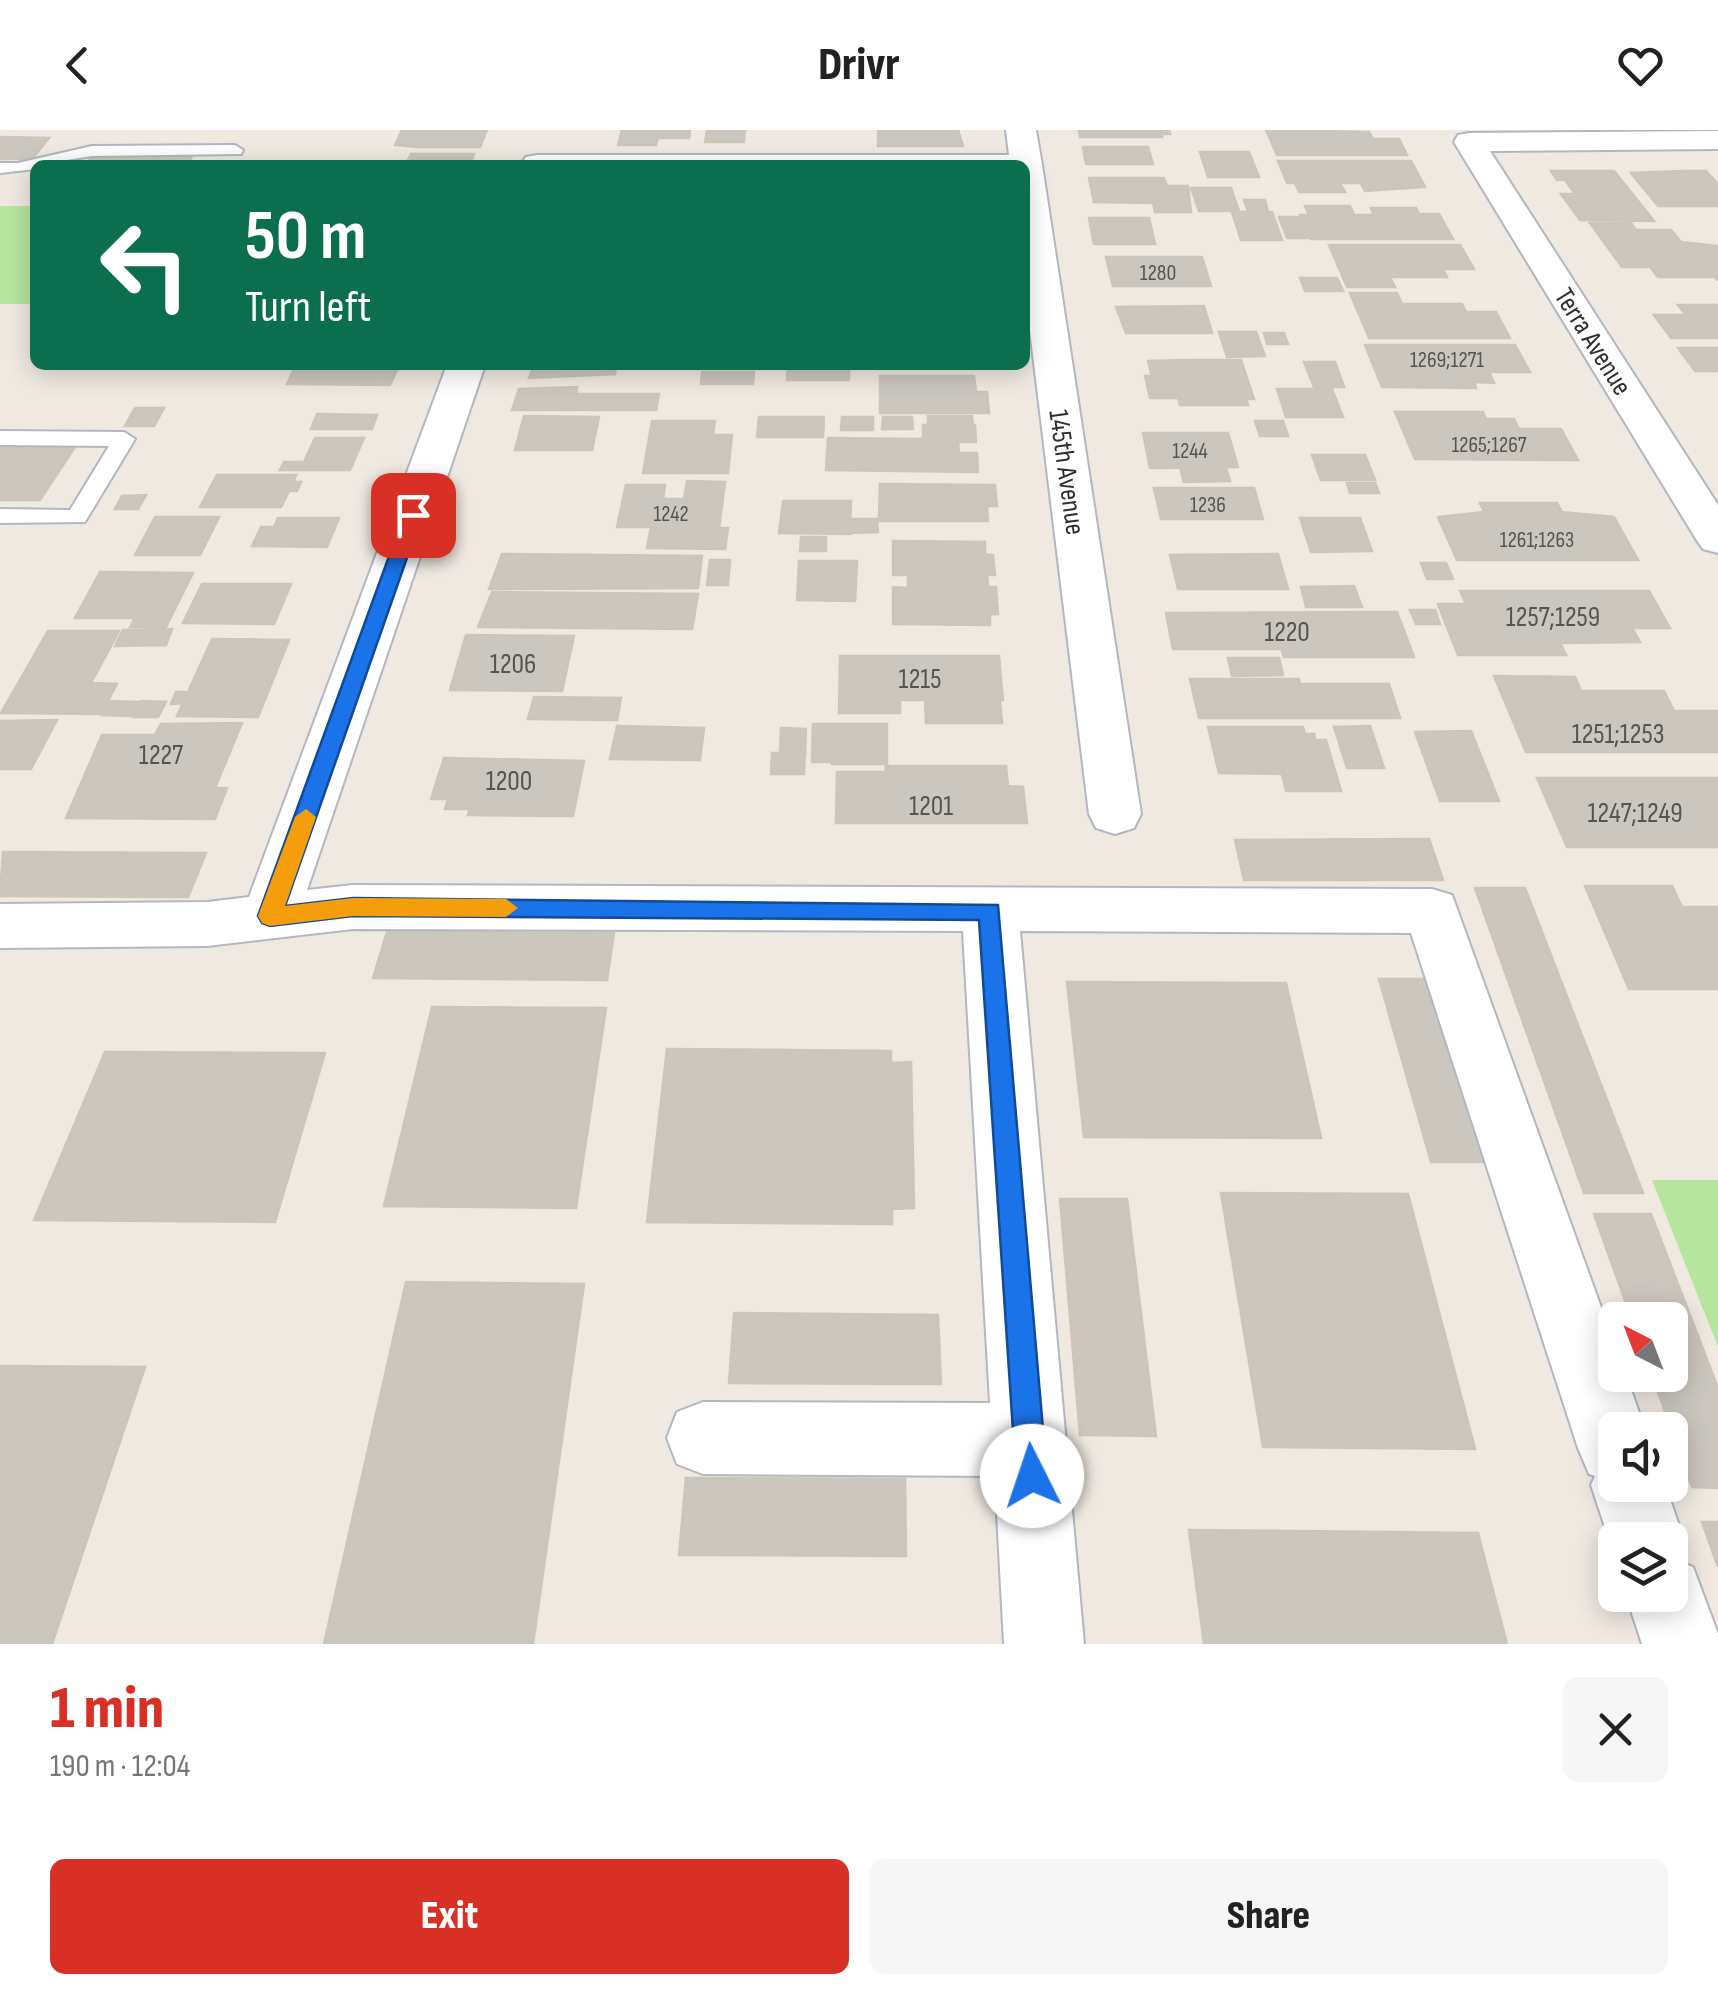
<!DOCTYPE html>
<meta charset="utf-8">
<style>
:root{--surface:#fff;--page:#f6f6f6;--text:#222;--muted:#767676;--accent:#d93025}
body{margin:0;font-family:"Sofia Sans Condensed",sans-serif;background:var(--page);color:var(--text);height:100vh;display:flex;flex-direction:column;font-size:38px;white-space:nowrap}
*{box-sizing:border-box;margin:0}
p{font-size:32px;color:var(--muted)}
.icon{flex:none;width:55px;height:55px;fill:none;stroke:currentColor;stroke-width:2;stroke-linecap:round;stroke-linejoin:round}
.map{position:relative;height:1514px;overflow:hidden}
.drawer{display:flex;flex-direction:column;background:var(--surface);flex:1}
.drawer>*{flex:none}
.guide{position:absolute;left:30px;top:30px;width:1000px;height:210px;border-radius:15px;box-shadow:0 5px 25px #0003;background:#0b6e4f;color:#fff;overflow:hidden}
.needle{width:65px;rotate:318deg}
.buttons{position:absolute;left:1598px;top:1172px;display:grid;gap:20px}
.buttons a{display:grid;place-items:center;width:90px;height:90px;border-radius:15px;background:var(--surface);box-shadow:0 5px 25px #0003;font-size:50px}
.pin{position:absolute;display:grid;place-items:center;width:85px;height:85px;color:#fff;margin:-42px;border-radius:20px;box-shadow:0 5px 15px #0006}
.me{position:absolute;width:110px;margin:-55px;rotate:356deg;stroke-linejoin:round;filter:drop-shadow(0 0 8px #0008)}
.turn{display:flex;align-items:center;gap:35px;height:210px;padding:0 50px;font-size:45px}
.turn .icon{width:130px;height:130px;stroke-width:2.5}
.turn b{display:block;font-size:70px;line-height:85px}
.round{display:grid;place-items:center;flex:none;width:105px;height:105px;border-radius:15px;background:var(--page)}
.head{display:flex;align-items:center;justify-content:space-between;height:170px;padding:0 50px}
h1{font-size:60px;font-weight:800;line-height:75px;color:var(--accent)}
.primary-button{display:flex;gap:20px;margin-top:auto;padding:20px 50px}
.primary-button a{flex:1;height:115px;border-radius:15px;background:var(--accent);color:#fff;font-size:40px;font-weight:800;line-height:115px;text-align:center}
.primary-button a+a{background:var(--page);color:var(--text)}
header{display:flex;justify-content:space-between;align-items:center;height:130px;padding:0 50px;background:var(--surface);font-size:45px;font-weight:800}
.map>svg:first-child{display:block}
</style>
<header><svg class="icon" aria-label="back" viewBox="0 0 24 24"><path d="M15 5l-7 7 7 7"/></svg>Drivr<svg class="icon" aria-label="heart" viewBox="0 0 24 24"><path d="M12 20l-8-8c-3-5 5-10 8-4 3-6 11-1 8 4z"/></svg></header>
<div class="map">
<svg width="1718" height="1514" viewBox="0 0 1718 1514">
<rect width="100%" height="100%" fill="#efe9e1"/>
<g fill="#b6e59e">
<rect x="0" y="76" width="35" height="98"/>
<path d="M 1652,1050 L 1718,1050 L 1718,1217 Z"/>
</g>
<g fill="#cbc7bf" stroke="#cbc5ba" stroke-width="2.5">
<path d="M 402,0 L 487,0 L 480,17 L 418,17 L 395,15 Z"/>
<path d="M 622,0 L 690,0 L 689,8 L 658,8 L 656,15 L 618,15 Z"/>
<path d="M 707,0 L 745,0 L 744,12 L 705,12 Z"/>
<path d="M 958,0 L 963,16 L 878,16 L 878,1 Z"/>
<path d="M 1079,0 L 1169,0 L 1170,4 L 1161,4 L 1162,7 L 1080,7 Z"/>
<path d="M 1266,0 L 1369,2 L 1373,9 L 1399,9 L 1407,25 L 1277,25 Z"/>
<path d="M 0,7 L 49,8 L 32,29 L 0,29 Z"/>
<path d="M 1083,17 L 1148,17 L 1153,34 L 1086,34 Z"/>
<path d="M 1200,22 L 1249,22 L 1259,47 L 1208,47 Z"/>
<path d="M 411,24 L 474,24 L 470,35 L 406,35 Z"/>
<path d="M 92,26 L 161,25 L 192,26 L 187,35 L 86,35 Z"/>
<path d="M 1278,31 L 1411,31 L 1425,57 L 1365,61 L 1361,53 L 1340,53 L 1345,62 L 1299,62 L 1295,53 L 1287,53 Z"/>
<path d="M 1551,41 L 1614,41 L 1654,91 L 1580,90 L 1561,64 L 1575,64 L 1565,50 L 1557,50 Z"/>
<path d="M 1683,41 L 1706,41 L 1718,54 L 1718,76 L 1658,76 L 1631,43 Z"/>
<path d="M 1089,48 L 1164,48 L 1167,56 L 1188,56 L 1191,82 L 1155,82 L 1153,73 L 1094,72 Z"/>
<path d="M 1191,58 L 1231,58 L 1239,81 L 1199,81 Z"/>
<path d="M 1244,70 L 1265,70 L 1268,81 L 1248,81 Z"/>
<path d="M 1305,76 L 1350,76 L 1354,85 L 1374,85 L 1371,78 L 1416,78 L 1419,84 L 1439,84 L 1453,109 L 1311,109 L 1300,85 L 1309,85 Z"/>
<path d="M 1232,82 L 1272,82 L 1282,110 L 1241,110 Z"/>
<path d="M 1279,87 L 1301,87 L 1310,108 L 1287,108 Z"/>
<path d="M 1089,88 L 1149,88 L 1155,114 L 1094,114 Z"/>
<path d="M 1590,93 L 1631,93 L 1636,100 L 1671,100 L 1681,112 L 1718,116 L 1718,150 L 1715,147 L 1658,147 L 1650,137 L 1622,137 Z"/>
<path d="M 1329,115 L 1460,115 L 1474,139 L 1443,139 L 1447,147 L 1390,147 L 1395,157 L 1347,157 Z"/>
<path d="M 1106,127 L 1202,127 L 1211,156 L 1113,156 Z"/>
<path d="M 1300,148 L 1337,148 L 1343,161 L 1305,161 Z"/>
<path d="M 1350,163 L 1397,163 L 1402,174 L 1462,174 L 1466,182 L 1496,182 L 1510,208 L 1369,208 Z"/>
<path d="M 1678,175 L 1718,175 L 1718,208 L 1671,208 L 1654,185 L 1686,185 Z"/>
<path d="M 1204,176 L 1212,203 L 1126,203 L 1116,177 Z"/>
<path d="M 1219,202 L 1256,202 L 1265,226 L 1227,227 Z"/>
<path d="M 1264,203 L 1284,203 L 1288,214 L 1267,214 Z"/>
<path d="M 1365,215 L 1515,215 L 1530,242 L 1489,242 L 1494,253 L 1474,252 L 1476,258 L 1382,257 Z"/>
<path d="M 1678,218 L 1718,218 L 1718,241 L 1695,241 Z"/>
<path d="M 1189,230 L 1241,230 L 1254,269 L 1246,269 L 1248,275 L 1180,275 L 1178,268 L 1150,268 L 1145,246 L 1152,246 L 1148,231 Z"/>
<path d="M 1304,232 L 1335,232 L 1344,257 L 1314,257 Z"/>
<path d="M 296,235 L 399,235 L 390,255 L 287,254 Z"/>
<path d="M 534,235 L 616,235 L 615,244 L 529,248 Z"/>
<path d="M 788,235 L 849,235 L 849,250 L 787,250 Z"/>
<path d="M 702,242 L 754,242 L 753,254 L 701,254 Z"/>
<path d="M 880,246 L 974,246 L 976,262 L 987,262 L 989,283 L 880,283 Z"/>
<path d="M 577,257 L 576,264 L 659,264 L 656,280 L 512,280 L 519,259 Z"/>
<path d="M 1277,259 L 1332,259 L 1343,287 L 1286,287 Z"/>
<path d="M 135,278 L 164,278 L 154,296 L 125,296 Z"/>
<path d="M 1395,282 L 1483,282 L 1486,289 L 1514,289 L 1519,299 L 1561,299 L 1578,330 L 1415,329 Z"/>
<path d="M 317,284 L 377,285 L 372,299 L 311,299 Z"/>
<path d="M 524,286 L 599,287 L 592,320 L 515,320 Z"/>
<path d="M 928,286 L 972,286 L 973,295 L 928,295 Z"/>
<path d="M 759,287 L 824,287 L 823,307 L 757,307 Z"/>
<path d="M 842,287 L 873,287 L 873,300 L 841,300 Z"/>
<path d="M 883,287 L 912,287 L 913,299 L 882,299 Z"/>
<path d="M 652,291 L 715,291 L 713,305 L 732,305 L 728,343 L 643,343 Z"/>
<path d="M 1255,291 L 1283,291 L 1288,306 L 1260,306 Z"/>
<path d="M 923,295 L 975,295 L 976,312 L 958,312 L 959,323 L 977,323 L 978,342 L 826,340 L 828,308 L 923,309 Z"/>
<path d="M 1143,303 L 1228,303 L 1238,337 L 1150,338 Z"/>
<path d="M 315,308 L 364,308 L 350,340 L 280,340 L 284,332 L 304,332 Z"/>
<path d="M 0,317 L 75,317 L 40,370 L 0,370 Z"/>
<path d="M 1312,325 L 1365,325 L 1375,350 L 1321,350 Z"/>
<path d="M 1180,338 L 1226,338 L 1230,351 L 1184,352 Z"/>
<path d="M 217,345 L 296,345 L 293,352 L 301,352 L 297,361 L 289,361 L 281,377 L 200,377 Z"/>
<path d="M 687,351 L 725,352 L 719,398 L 728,398 L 725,419 L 647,418 L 651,397 L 617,397 L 626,355 L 665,355 L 663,369 L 684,369 Z"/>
<path d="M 1347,353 L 1375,353 L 1379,363 L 1350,363 Z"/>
<path d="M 880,354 L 995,355 L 997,376 L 987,376 L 988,391 L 879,391 Z"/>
<path d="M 1154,358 L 1254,358 L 1263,389 L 1161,389 Z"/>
<path d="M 146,365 L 138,379 L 115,379 L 122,366 Z"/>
<path d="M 783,371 L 851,371 L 850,404 L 779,403 Z"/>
<path d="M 1480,373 L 1557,373 L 1562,382 L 1614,387 L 1638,430 L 1457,430 L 1438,387 L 1484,382 Z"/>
<path d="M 155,387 L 219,387 L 200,425 L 135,425 Z"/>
<path d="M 278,388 L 339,388 L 327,417 L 252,416 L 261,397 L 274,397 Z"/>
<path d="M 1300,388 L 1360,388 L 1372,421 L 1311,422 Z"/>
<path d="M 850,389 L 877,389 L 878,402 L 850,403 Z"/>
<path d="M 801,407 L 826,407 L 826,421 L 800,421 Z"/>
<path d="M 893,411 L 985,412 L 985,424 L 993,425 L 995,445 L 987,445 L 988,457 L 996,457 L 998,484 L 990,484 L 990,495 L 893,494 L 893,457 L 908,458 L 908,445 L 893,445 Z"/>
<path d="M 502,424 L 702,426 L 698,458 L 489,459 Z"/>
<path d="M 1278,424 L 1288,459 L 1178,459 L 1170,425 Z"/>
<path d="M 710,430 L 730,430 L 728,455 L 707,455 Z"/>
<path d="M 799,431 L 857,431 L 855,471 L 797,470 Z"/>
<path d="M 1421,433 L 1446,433 L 1453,449 L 1427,449 Z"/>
<path d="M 100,442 L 193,443 L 166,497 L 130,497 L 135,488 L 75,488 Z"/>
<path d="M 202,454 L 291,454 L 274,494 L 183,493 Z"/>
<path d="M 1354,456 L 1362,477 L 1306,477 L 1301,457 Z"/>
<path d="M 1460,461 L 1649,461 L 1670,498 L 1632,498 L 1640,512 L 1560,513 L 1566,525 L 1458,525 L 1438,474 L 1466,474 Z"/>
<path d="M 492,462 L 698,464 L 692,499 L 478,497 Z"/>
<path d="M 1410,480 L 1435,480 L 1440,494 L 1416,494 Z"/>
<path d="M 1397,482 L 1414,527 L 1284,527 L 1281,519 L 1173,519 L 1166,483 Z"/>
<path d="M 172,499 L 166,515 L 115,516 L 123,500 Z"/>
<path d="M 48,501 L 119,501 L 91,553 L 117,554 L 101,584 L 1,583 Z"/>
<path d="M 466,505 L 574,506 L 562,561 L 450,560 Z"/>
<path d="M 212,509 L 289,510 L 258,587 L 177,586 L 183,573 L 171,574 L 176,562 L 188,562 Z"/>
<path d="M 840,526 L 999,526 L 1003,570 L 900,570 L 900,583 L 839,583 Z"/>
<path d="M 1228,528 L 1279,528 L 1283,545 L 1232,546 Z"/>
<path d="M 1494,546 L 1575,547 L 1581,561 L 1664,561 L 1674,581 L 1717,581 L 1718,622 L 1526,622 Z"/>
<path d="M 1190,549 L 1299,549 L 1300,554 L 1389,554 L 1400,588 L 1199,588 Z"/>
<path d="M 534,567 L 621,568 L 617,590 L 528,589 Z"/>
<path d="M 109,571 L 138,572 L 131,586 L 102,585 Z"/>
<path d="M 141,571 L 166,572 L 158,587 L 133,587 Z"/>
<path d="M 925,572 L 1000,572 L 1002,593 L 926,593 Z"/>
<path d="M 57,590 L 31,639 L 0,639 L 0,591 Z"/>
<path d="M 242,593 L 215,658 L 227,658 L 215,689 L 66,688 L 102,605 L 155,605 L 161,594 Z"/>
<path d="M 813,594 L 833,594 L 831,632 L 812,632 Z"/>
<path d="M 833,594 L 887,594 L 887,634 L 832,634 Z"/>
<path d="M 617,596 L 704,598 L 700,630 L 610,629 Z"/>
<path d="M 1370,596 L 1384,638 L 1347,638 L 1334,597 Z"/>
<path d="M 1208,597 L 1303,597 L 1305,604 L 1314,604 L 1315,610 L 1326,610 L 1341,661 L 1286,661 L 1282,644 L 1219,643 Z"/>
<path d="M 781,598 L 806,599 L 805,623 L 780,623 Z"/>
<path d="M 1471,601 L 1499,671 L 1440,671 L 1415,602 Z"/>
<path d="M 772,623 L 805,623 L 804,644 L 771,644 Z"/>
<path d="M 444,628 L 584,631 L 573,686 L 468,685 L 470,679 L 445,679 L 448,669 L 431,669 Z"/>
<path d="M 886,636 L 1006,636 L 1008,656 L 1023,657 L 1027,693 L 836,693 L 837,642 L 886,642 Z"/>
<path d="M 1537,648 L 1718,648 L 1718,717 L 1567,717 Z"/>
<path d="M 1429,709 L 1443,750 L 1244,750 L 1235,710 Z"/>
<path d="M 3,722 L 206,723 L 188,767 L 0,766 Z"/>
<path d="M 1585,756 L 1672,756 L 1682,777 L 1718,777 L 1718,859 L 1629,859 Z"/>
<path d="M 1475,758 L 1525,758 L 1643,1063 L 1584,1063 Z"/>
<path d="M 387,802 L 614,803 L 607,850 L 373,848 Z"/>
<path d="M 1379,849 L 1432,849 L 1490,1032 L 1431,1032 Z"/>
<path d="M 1067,852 L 1286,853 L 1321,1008 L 1084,1007 Z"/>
<path d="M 432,877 L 606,878 L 576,1078 L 384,1076 Z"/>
<path d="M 667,919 L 891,921 L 891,933 L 911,932 L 914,1078 L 892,1079 L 892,1094 L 647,1092 Z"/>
<path d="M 105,922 L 325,923 L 275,1092 L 34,1090 Z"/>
<path d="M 1221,1063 L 1408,1064 L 1475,1319 L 1263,1317 Z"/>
<path d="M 1060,1069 L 1127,1069 L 1156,1306 L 1080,1305 Z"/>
<path d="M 1594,1084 L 1651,1084 L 1718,1258 L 1718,1358 L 1692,1357 L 1652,1245 L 1670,1245 L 1670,1190 L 1632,1190 Z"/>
<path d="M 406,1152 L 584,1154 L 533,1514 L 324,1514 Z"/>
<path d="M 734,1183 L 938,1185 L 941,1254 L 729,1253 Z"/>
<path d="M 0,1236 L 145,1237 L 52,1514 L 0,1514 Z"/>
<path d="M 686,1348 L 905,1349 L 906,1426 L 679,1425 Z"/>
<path d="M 1702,1392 L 1718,1392 L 1718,1437 Z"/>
<path d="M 1189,1400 L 1478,1403 L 1507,1514 L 1204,1514 Z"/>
</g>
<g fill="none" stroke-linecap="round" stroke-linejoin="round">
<g stroke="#b4b7c1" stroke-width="4">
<g id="service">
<path d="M 235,15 L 243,20 L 241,24 L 92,26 L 35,35 L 35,39 L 0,43 L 0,33 L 18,33 L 92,16 Z"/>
<path d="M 0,301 L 124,302 L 135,309 L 85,392 L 0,393 L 0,379 L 70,380 L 109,316 L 0,315 Z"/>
</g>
</g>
<g stroke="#b4b7c1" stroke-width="4">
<g id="minor">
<path d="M 1006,0 L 1036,0 L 1042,35 L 1141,684 L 1134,698 L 1115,704 L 1096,698 L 1089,684 L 1025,159 L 1025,35 L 521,34 L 526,27 L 537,25 L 1009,25 Z"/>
<path d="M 1718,1 L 1718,19 L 1490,21 L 1718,375 L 1718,423 L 1703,419 L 1696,409 L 1454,12 L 1458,5 L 1469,3 Z"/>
<path d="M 447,235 L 485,235 L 307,760 L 353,755 L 1432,759 L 1452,765 L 1615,1216 L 1615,1245 L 1626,1245 L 1645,1300 L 1615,1300 L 1615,1355 L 1665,1355 L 1684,1410 L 1676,1430 L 1693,1437 L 1718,1504 L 1718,1514 L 1642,1514 L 1626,1465 L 1670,1465 L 1670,1410 L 1615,1410 L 1615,1427 L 1591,1355 L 1595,1346 L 1589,1344 L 1578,1318 L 1411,803 L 1020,801 L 1084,1514 L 1004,1514 L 995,1346 L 703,1344 L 677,1334 L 667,1308 L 677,1282 L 703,1272 L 990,1273 L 963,801 L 353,799 L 207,816 L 0,818 L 0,774 L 207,772 L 249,767 Z"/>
</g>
</g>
<use href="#service" fill="#fff" fill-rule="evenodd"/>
<use href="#minor" fill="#fff" fill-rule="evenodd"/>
</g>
<path fill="#1a73e8" stroke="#114b97" stroke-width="2.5" d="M 413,380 L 422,385 L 285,776 L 353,768 L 998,775 L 1047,1346 L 1043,1357 L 1032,1362 L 1021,1357 L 1016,1346 L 979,790 L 353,786 L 270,796 L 262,793 L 258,786 L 404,385 Z"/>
<path fill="#f59e0b" d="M 306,679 L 316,687 L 285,776 L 353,768 L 506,769 L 518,778 L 506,787 L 353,786 L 270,796 L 262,793 L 258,786 L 295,687 Z"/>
<g text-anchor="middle" stroke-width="8" stroke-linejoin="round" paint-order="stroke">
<g font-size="22" fill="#555452">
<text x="1158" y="150">1280</text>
<text x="1447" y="237">1269;1271</text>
<text x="1489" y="322">1265;1267</text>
<text x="1190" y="328">1244</text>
<text x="1208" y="382">1236</text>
<text x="671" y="391">1242</text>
<text x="1537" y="417">1261;1263</text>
</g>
<g font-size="28" fill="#2e2e2e" stroke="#fff">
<text transform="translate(1594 211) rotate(58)" y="10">Terra Avenue</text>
<text transform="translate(1068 342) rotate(82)" y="10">145th Avenue</text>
</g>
<g font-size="28" fill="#555452">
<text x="1553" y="496">1257;1259</text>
<text x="1287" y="511">1220</text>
<text x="513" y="543">1206</text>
<text x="920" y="558">1215</text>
<text x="1618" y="613">1251;1253</text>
<text x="161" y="634">1227</text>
<text x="509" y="660">1200</text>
<text x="931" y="685">1201</text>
<text x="1635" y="692">1247;1249</text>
</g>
</g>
</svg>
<div class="buttons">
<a><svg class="needle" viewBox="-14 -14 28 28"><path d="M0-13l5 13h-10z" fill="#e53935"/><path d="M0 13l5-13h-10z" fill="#767676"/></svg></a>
<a><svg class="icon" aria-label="sound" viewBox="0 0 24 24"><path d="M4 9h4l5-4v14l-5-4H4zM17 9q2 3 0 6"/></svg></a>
<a><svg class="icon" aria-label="layers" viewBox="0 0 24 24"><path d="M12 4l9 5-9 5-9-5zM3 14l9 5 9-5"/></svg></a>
</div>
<div class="pin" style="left:413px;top:385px;background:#d93025"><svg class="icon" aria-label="arrive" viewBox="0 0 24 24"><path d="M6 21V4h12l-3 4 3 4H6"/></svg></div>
<svg class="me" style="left:1032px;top:1346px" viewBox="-20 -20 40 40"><circle r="19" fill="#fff"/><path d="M0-13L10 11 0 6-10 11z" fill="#1a73e8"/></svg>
<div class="guide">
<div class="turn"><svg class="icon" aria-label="left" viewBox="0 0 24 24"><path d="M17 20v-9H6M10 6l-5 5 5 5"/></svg><div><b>50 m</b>Turn left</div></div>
</div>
</div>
<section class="drawer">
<div class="head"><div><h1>1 min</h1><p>190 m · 12:04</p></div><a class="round"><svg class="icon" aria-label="close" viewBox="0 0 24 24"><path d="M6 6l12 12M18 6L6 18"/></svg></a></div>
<div class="primary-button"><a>Exit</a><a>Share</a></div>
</section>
